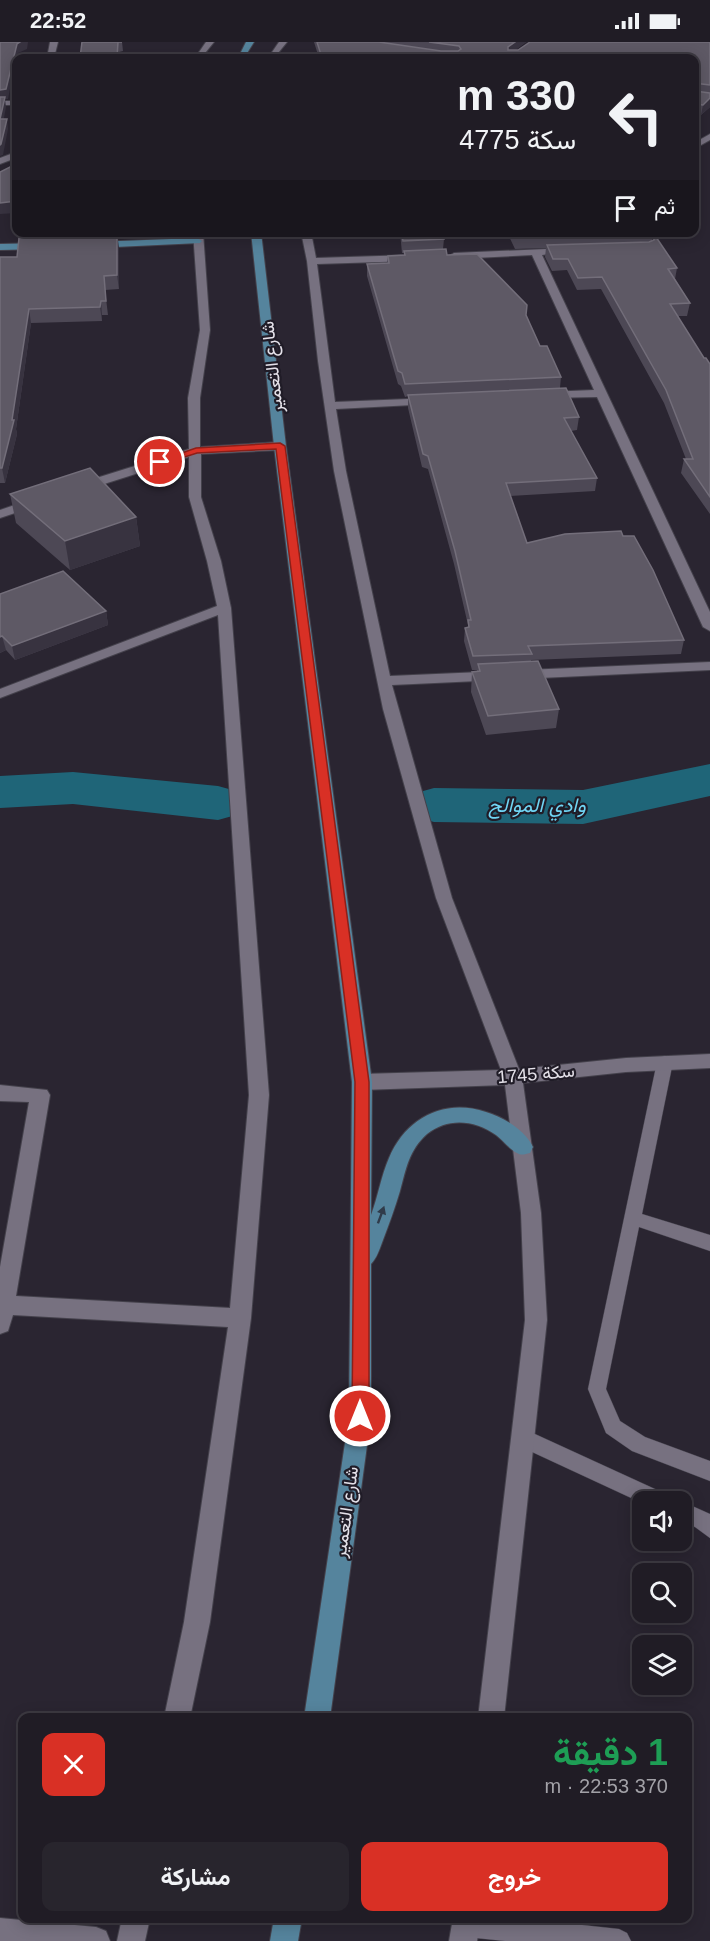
<!DOCTYPE html>
<html lang="ar">
<meta charset="utf-8">
<style>
:root{--surface:#201c25;--page:#28252d;--text:#f1f3f6;--muted:#a2a1a7;--line:#3d3a42;--accent:#d93025}
body{margin:0;font-family:Arial,Vazirmatn,sans-serif;background:var(--page);color:var(--text);direction:rtl;height:100vh;display:flex;flex-direction:column;font-size:22px;white-space:nowrap}
*{box-sizing:border-box;margin:0}
p{font-size:20px;color:var(--muted)}
.icon{flex:none;width:33px;height:33px;fill:none;stroke:currentColor;stroke-width:2;stroke-linecap:round;stroke-linejoin:round}
.map{position:relative;flex:1;overflow:hidden;direction:ltr}
.side{position:absolute;left:18px;top:1671px;width:674px;height:210px;display:flex;flex-direction:column;background:var(--surface);border-radius:12px;box-shadow:0 3px 15px #0003,0 0 0 2px var(--line);direction:rtl}
.side>*{flex:none}
.top-card{position:absolute;left:12px;top:12px;width:687px;height:183px;border-radius:12px;box-shadow:0 3px 15px #0003,0 0 0 2px var(--line);direction:rtl;background:#201c25;color:var(--text);overflow:hidden}
.controls{position:absolute;left:632px;top:1449px;display:grid;gap:12px}
.controls a{display:grid;place-items:center;width:60px;height:60px;border-radius:12px;background:var(--surface);box-shadow:0 3px 15px #0003,0 0 0 2px var(--line);font-size:30px}
.pin{position:absolute;display:grid;place-items:center;width:51px;height:51px;color:#fff;margin:-26px;border:3px solid #fff;border-radius:50%;box-shadow:0 2px 6px #0007}
.me{position:absolute;width:66px;margin:-33px;rotate:0deg;stroke-linejoin:round;filter:drop-shadow(0 0 4px #0008)}
.turn{display:flex;align-items:center;gap:21px;height:126px;padding:0 24px;font-size:27px}
.turn .icon{width:78px;height:78px;stroke-width:2.5}
.turn b{display:block;font-size:42px;line-height:51px}
.then{display:flex;align-items:center;height:57px;padding:0 24px;background:#0003;gap:12px;font-size:22px}
.round{display:grid;place-items:center;flex:none;width:63px;height:63px;border-radius:12px;background:var(--page)}
.head{display:flex;align-items:center;justify-content:space-between;height:102px;padding:0 24px}
h1{font-size:36px;font-weight:700;line-height:45px;color:#1e9e55}
.cta{display:flex;gap:12px;margin-top:auto;padding:12px 24px}
.cta a{flex:1;height:69px;border-radius:12px;background:var(--accent);color:#fff;font-size:24px;font-weight:700;line-height:69px;text-align:center}
.cta a+a{background:var(--page);color:var(--text)}
.status{display:flex;justify-content:space-between;align-items:center;height:42px;padding:0 30px;background:var(--surface);direction:ltr}
.status svg{height:16px;fill:currentColor}
.map>svg:first-child{display:block}
</style>
<div class="status"><b>22:52</b><svg viewBox="0 0 49 12"><path d="M0 12V9h3v3zM5 12V6h3v6zM10 12V3h3v9zM15 12V0h3v12zM26 1h20v11H26zM47 4h2v5h-2z"/></svg></div>
<div class="map">
<svg width="710" height="1899" viewBox="0 0 710 1899">
<rect width="100%" height="100%" fill="#2a2531"/>
<g fill="none" stroke-linecap="round" stroke-linejoin="round">
<g fill="#1f6578" fill-rule="evenodd">
<path d="M 710,722 L 710,754 L 583,782 L 434,780 L 416,775 L 409,763 L 416,751 L 434,746 L 583,748 Z"/>
<path d="M 73,730 L 218,744 L 236,749 L 243,761 L 236,773 L 218,778 L 73,762 L 0,766 L 0,734 Z"/>
</g>
<g stroke="#44414b" stroke-width="1">
<g id="lane">
<path d="M 665,1014 L 671,1016 L 673,1020 L 642,1172 L 710,1193 L 710,1209 L 639,1185 L 606,1347 L 620,1379 L 645,1395 L 710,1419 L 710,1439 L 632,1409 L 606,1391 L 588,1347 L 657,1020 L 659,1016 Z"/>
<path d="M 524,1387 L 668,1453 L 671,1460 L 642,1460 L 642,1461 L 517,1403 L 514,1396 L 517,1389 Z"/>
<path d="M 681,1459 L 710,1472 L 710,1496 L 695,1485 L 681,1479 Z"/>
<path d="M 457,1876 L 518,1876 L 619,1887 L 627,1891 L 631,1899 L 505,1899 L 466,1895 L 458,1891 L 454,1883 Z"/>
</g>
</g>
<g stroke="#44414b" stroke-width="2">
<g id="street">
<path d="M 50,0 L 58,0 L 54,16 L 47,16 Z"/>
<path d="M 206,0 L 214,0 L 201,16 L 195,16 Z"/>
<path d="M 279,0 L 287,0 L 274,16 L 268,16 Z"/>
<rect x="0" y="59" width="16" height="4"/>
<path d="M 710,92 L 710,98 L 694,107 L 694,101 Z"/>
<path d="M 16,110 L 16,116 L 0,122 L 0,116 Z"/>
<path d="M 193,190 L 203,190 L 210,288 L 200,356 L 200,405 L 280,400 L 286,404 L 280,408 L 201,412 L 201,455 L 221,519 L 231,566 L 269,1053 L 251,1276 L 210,1580 L 190,1676 L 164,1676 L 184,1580 L 228,1285 L 13,1273 L 8,1289 L 0,1292 L 0,1225 L 29,1060 L 0,1059 L 0,1043 L 47,1048 L 50,1053 L 16,1254 L 230,1266 L 249,1053 L 218,573 L 0,656 L 0,647 L 217,564 L 207,519 L 189,455 L 189,415 L 82,449 L 74,449 L 72,446 L 74,443 L 189,407 L 188,356 L 200,288 Z"/>
<path d="M 301,190 L 311,190 L 316,216 L 411,213 L 416,216 L 411,219 L 317,222 L 335,360 L 432,356 L 438,359 L 432,362 L 336,367 L 346,429 L 390,634 L 710,620 L 710,628 L 392,643 L 452,856 L 519,1027 L 626,1016 L 710,1012 L 710,1026 L 626,1030 L 523,1041 L 541,1171 L 547,1278 L 504,1676 L 478,1676 L 525,1278 L 521,1171 L 505,1043 L 362,1048 L 355,1045 L 352,1040 L 355,1035 L 362,1032 L 501,1028 L 436,856 L 383,667 L 334,429 L 318,319 L 307,219 Z"/>
<path d="M 546,207 L 551,210 L 549,212 L 542,213 L 710,570 L 710,589 L 703,585 L 597,355 L 546,356 L 540,353 L 546,350 L 594,348 L 532,213 L 454,217 L 449,214 L 454,211 Z"/>
<path d="M 35,456 L 41,460 L 39,463 L 0,476 L 0,468 Z"/>
<path d="M 0,1876 L 96,1885 L 106,1889 L 110,1899 L 0,1899 Z"/>
<path d="M 122,1876 L 150,1876 L 145,1899 L 117,1899 Z"/>
<path d="M 453,1876 L 481,1876 L 477,1899 L 449,1899 Z"/>
</g>
</g>
<g stroke="#44414b" stroke-width="2">
<g id="secondary">
<path d="M 246,0 L 254,0 L 244,16 L 238,16 Z"/>
<path d="M 251,190 L 261,190 L 286,404 L 372,1040 L 371,1173 C 378,1155 381,1134 389,1116 C 406,1076 444,1056 486,1070 C 503,1075 525,1088 533,1105 L 530,1111 C 525,1112 522,1114 517,1111 C 509,1107 503,1098 496,1093 C 475,1078 448,1075 427,1092 C 409,1108 406,1127 400,1149 C 395,1166 389,1182 383,1198 C 380,1206 377,1216 371,1222 L 371,1374 L 330,1676 L 304,1676 L 349,1374 L 352,1040 L 274,404 Z"/>
<path d="M 197,196 L 202,199 L 200,201 L 94,206 L 89,203 L 94,200 Z"/>
<path d="M 0,202 L 43,201 L 48,204 L 43,207 L 0,208 Z"/>
<path d="M 274,1876 L 302,1876 L 298,1899 L 270,1899 Z"/>
</g>
</g>
<path stroke="#8e8a94" stroke-width="1.5" stroke-dasharray="1.5 1.5" stroke-linecap="butt" d="M 0,31 L 16,30"/>
<use href="#lane" fill="#777180" fill-rule="evenodd"/>
<use href="#street" fill="#777180" fill-rule="evenodd"/>
<use href="#secondary" fill="#55849d" fill-rule="evenodd"/>
</g>
<g fill="#4d4855">
<path d="M 82,0 L 122,0 L 123,9 L 119,10 Z"/>
<path d="M 314,0 L 526,0 L 515,8 L 710,0 L 710,65 L 701,73 L 694,72 L 694,16 L 319,16 Z"/>
<path d="M 22,190 L 118,190 L 119,247 L 105,248 L 108,273 L 102,273 L 102,279 L 31,281 L 16,387 L 17,392 L 5,441 L 0,441 L 0,215 L 17,215 L 23,196 Z"/>
<path d="M 400,190 L 442,190 L 444,197 L 443,207 L 447,213 L 526,273 L 540,304 L 561,335 L 560,346 L 579,375 L 577,388 L 571,389 L 597,436 L 595,449 L 510,454 L 527,501 L 623,494 L 684,598 L 681,612 L 531,618 L 531,619 L 559,667 L 556,686 L 486,693 L 471,650 L 472,630 L 477,630 L 477,628 L 472,628 L 464,599 L 465,586 L 468,585 L 468,583 L 454,522 L 428,427 L 422,425 L 408,366 L 408,354 L 405,355 L 401,344 L 398,342 L 367,234 L 367,222 L 387,221 L 388,214 L 404,213 L 404,211 L 402,211 Z"/>
<path d="M 507,190 L 652,190 L 653,192 L 652,198 L 677,226 L 675,237 L 690,261 L 687,274 L 678,274 L 704,316 L 710,322 L 710,472 L 681,431 L 684,417 L 686,417 L 664,361 L 601,247 L 577,248 L 567,228 L 552,229 L 545,215 L 546,206 L 515,207 Z"/>
<path d="M 10,452 L 136,475 L 140,504 L 70,528 L 16,481 Z"/>
<path d="M 0,552 L 106,569 L 108,583 L 15,618 L 6,608 L 0,611 Z"/>
</g>
<g fill="#383340">
<path d="M 20,0 L 28,0 L 27,7 L 18,11 L 16,16 L 8,57 L 5,57 L 6,65 L 2,87 L 0,77 L 0,48 L 17,2 Z"/>
<path d="M 515,0 L 526,0 L 508,14 L 508,5 Z"/>
<path d="M 710,56 L 710,65 L 701,73 L 703,63 Z"/>
<path d="M 7,77 L 8,87 L 3,113 L 0,114 L 0,103 Z"/>
<path d="M 16,159 L 16,171 L 0,172 L 0,161 Z"/>
<path d="M 117,193 L 119,206 L 119,247 L 117,233 Z"/>
<path d="M 101,259 L 102,273 L 102,279 L 100,265 Z"/>
<path d="M 29,267 L 31,281 L 16,387 L 17,392 L 5,441 L 2,426 L 12,378 Z"/>
<path d="M 136,475 L 140,504 L 70,528 L 65,499 Z"/>
<path d="M 106,569 L 108,583 L 15,618 L 12,604 Z"/>
<path d="M 2,594 L 6,608 L 0,611 L 0,595 Z"/>
</g>
<g fill="#5e5965" stroke="#736e7a" stroke-width="1.5">
<path d="M 0,0 L 20,0 L 17,2 L 6,47 L 0,48 Z"/>
<path d="M 82,0 L 122,0 L 118,0 L 117,16 L 80,16 Z"/>
<path d="M 317,0 L 379,0 L 441,9 L 458,9 L 461,7 L 459,4 L 429,0 L 515,0 L 508,5 L 508,8 L 518,8 L 530,0 L 710,0 L 710,43 L 694,41 L 694,16 L 322,16 Z"/>
<path d="M 694,44 L 695,49 L 710,51 L 710,56 L 703,63 L 694,62 Z"/>
<path d="M 0,55 L 5,55 L 0,77 L 7,77 L 1,102 L 0,103 Z"/>
<path d="M 16,122 L 16,159 L 0,161 L 0,130 Z"/>
<path d="M 401,190 L 442,190 L 444,197 L 403,199 Z"/>
<path d="M 513,190 L 652,190 L 653,192 L 516,196 Z"/>
<path d="M 654,192 L 677,226 L 668,227 L 690,261 L 670,262 L 704,316 L 706,316 L 710,322 L 710,455 L 684,417 L 693,417 L 666,348 L 602,235 L 578,236 L 568,217 L 553,217 L 547,203 L 649,200 L 654,198 Z"/>
<path d="M 117,193 L 117,233 L 104,234 L 106,259 L 101,259 L 100,265 L 29,267 L 12,378 L 14,378 L 2,426 L 0,426 L 0,215 L 17,215 L 19,196 Z"/>
<path d="M 446,207 L 447,213 L 477,212 L 527,263 L 526,273 L 540,304 L 547,304 L 561,335 L 405,342 L 402,331 L 398,329 L 367,222 L 389,221 L 388,214 L 405,213 L 404,209 Z"/>
<path d="M 566,346 L 579,375 L 564,376 L 597,436 L 506,441 L 527,501 L 565,492 L 621,489 L 623,494 L 634,494 L 653,528 L 684,598 L 528,604 L 532,612 L 473,614 L 465,586 L 469,585 L 468,578 L 471,578 L 455,509 L 428,414 L 423,412 L 408,353 Z"/>
<path d="M 90,426 L 136,475 L 65,499 L 10,452 Z"/>
<path d="M 63,529 L 106,569 L 12,604 L 2,594 L 0,595 L 0,552 Z"/>
<path d="M 538,619 L 559,667 L 488,674 L 472,630 L 480,629 L 478,622 Z"/>
</g>
<defs><path id="oneway-solid" d="M-6-.8H1V-3.2L6.5 0L1 3.2V.8H-6Z" transform="scale(1.5)"/></defs>
<use fill="#303b4a" href="#oneway-solid" transform="translate(381 1173) rotate(-70)"/>
<path fill="#d93025" stroke="#8d1f18" stroke-width="1.5" d="M 280,401 L 285,404 L 369,1040 L 369,1374 L 367,1379 L 360,1382 L 354,1379 L 352,1374 L 355,1040 L 276,407 L 197,411 L 160,423 L 156,420 L 196,406 Z"/>
<g text-anchor="middle" stroke-width="4.5" stroke-linejoin="round" paint-order="stroke">
<g font-size="18" fill="#e4e1e9" stroke="#201c27">
<text transform="translate(272 325) rotate(-96)" y="6">شارع التعمير</text>
<text transform="translate(536 1032) rotate(-5)" y="6">سكة 1745</text>
<text transform="translate(346 1470) rotate(-82)" y="6">شارع التعمير</text>
</g>
<g font-size="20" font-style="italic" fill="#70d5f4" stroke="#201c27">
<text x="537" y="770">وادي الموالح</text>
</g>
</g>
</svg>
<div class="controls">
<a><svg class="icon" aria-label="sound" viewBox="0 0 24 24"><path d="M4 9h4l5-4v14l-5-4H4zM17 9q2 3 0 6"/></svg></a>
<a><svg class="icon" aria-label="search" viewBox="0 0 24 24"><circle cx="10" cy="10" r="6"/><path d="M15 15l6 6"/></svg></a>
<a><svg class="icon" aria-label="layers" viewBox="0 0 24 24"><path d="M12 4l9 5-9 5-9-5zM3 14l9 5 9-5"/></svg></a>
</div>
<div class="pin" style="left:160px;top:420px;background:#d93025"><svg class="icon" aria-label="arrive" viewBox="0 0 24 24"><path d="M6 21V4h12l-3 4 3 4H6"/></svg></div>
<svg class="me" style="left:360px;top:1374px" viewBox="-20 -20 40 40"><circle r="17" fill="#d93025" stroke="#fff" stroke-width="3"/><path d="M0-11L8 9 0 5-8 9z" fill="#fff"/></svg>
<div class="top-card">
<div class="turn"><svg class="icon" aria-label="left" viewBox="0 0 24 24"><path d="M17 20v-9H6M10 6l-5 5 5 5"/></svg><div><b>330 m</b>سكة 4775</div></div>
<div class="then">ثم<svg class="icon" aria-label="arrive" viewBox="0 0 24 24"><path d="M6 21V4h12l-3 4 3 4H6"/></svg></div>
</div>
<section class="side">
<div class="head"><div><h1>1 دقيقة</h1><p>370 m · 22:53</p></div><a class="round" style="background:#d93025;color:#fff"><svg class="icon" aria-label="close" viewBox="0 0 24 24"><path d="M6 6l12 12M18 6L6 18"/></svg></a></div>
<div class="cta"><a>خروج</a><a>مشاركة</a></div>
</section>
</div>
